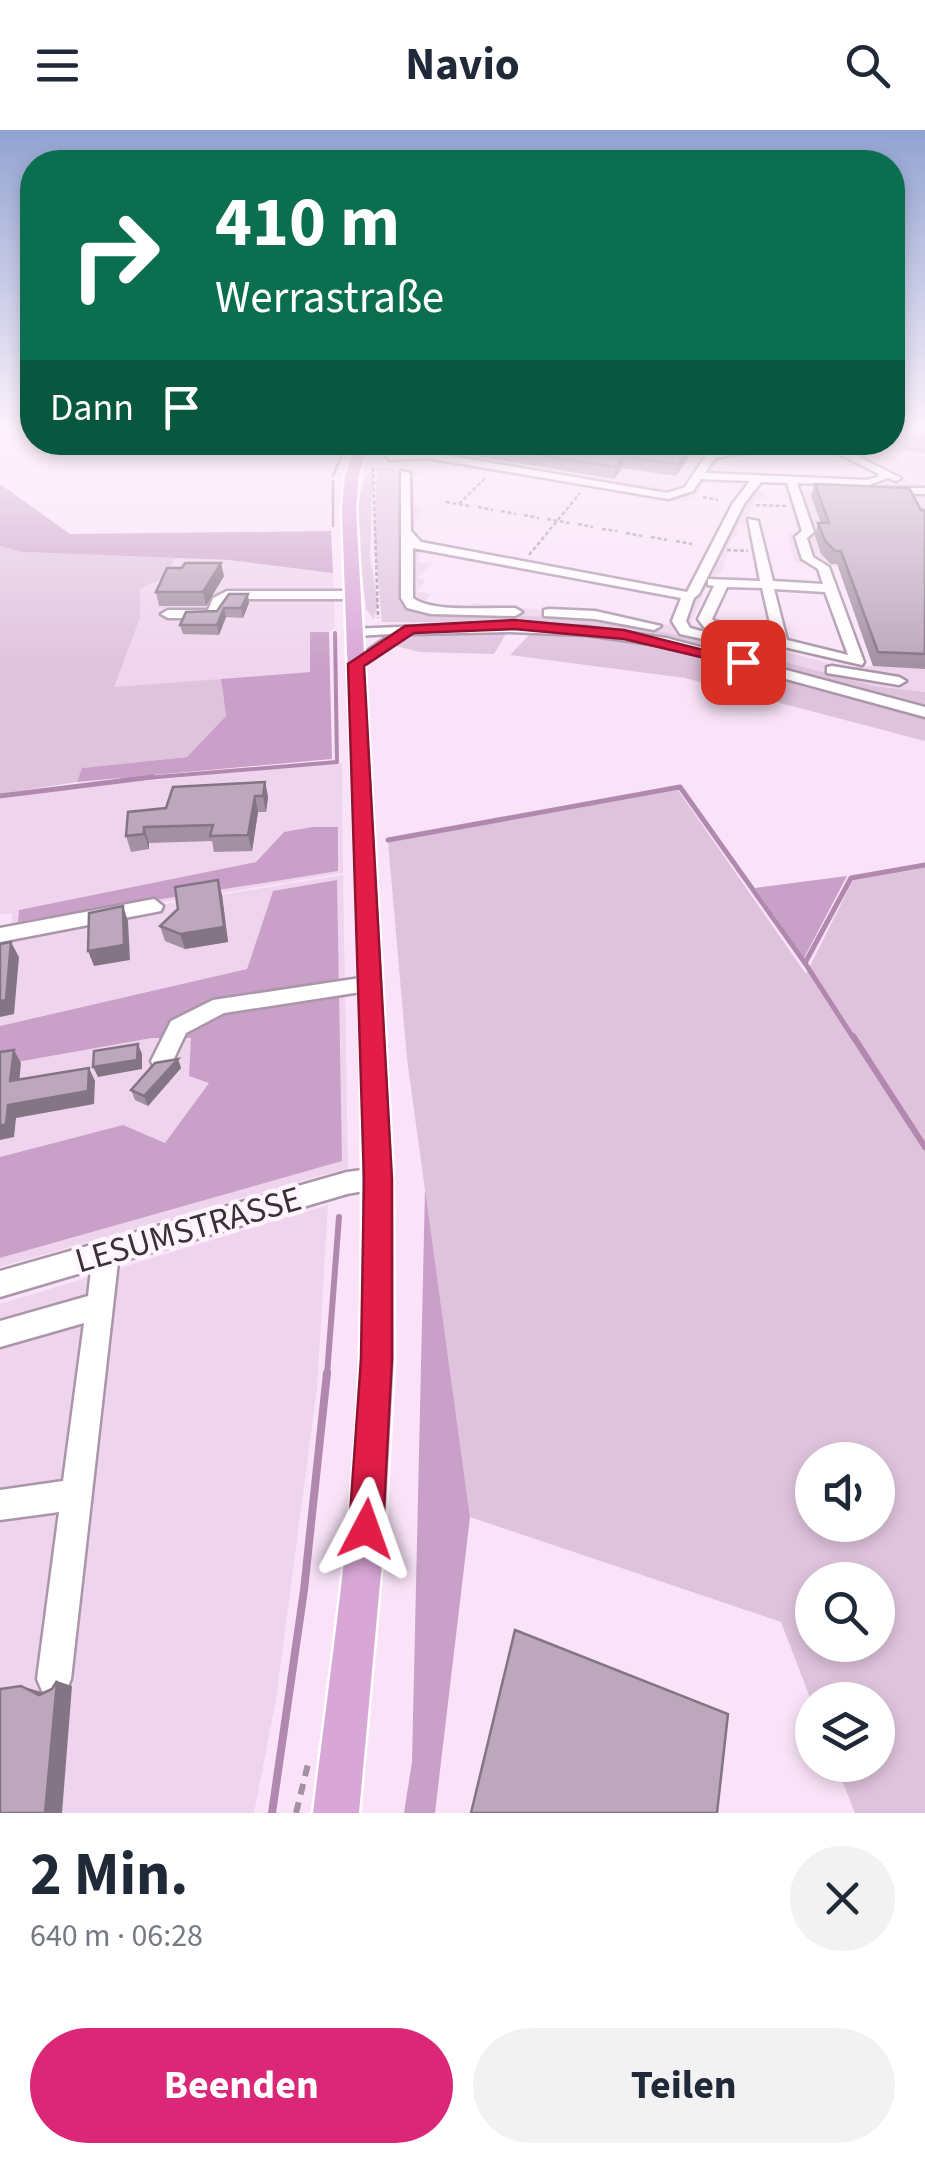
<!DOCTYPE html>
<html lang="de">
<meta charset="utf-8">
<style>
:root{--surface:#fff;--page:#f2f2f3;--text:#1f2937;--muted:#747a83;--accent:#db2777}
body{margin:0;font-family:"Source Sans 3",sans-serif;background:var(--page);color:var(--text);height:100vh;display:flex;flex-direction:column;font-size:38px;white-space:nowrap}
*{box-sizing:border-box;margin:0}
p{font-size:32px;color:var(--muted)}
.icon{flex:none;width:55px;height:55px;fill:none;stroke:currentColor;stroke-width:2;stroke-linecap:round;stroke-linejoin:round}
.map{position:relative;height:1683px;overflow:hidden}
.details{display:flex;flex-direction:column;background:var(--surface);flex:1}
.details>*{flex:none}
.hud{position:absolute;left:20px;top:20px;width:885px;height:305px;border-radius:40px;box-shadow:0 5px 15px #0003;background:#0b6e4f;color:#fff;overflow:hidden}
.controls{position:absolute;left:795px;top:1312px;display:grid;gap:20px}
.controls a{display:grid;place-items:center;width:100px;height:100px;border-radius:50%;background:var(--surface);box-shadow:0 5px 15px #0003;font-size:50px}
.pin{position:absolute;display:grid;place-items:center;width:85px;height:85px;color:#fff;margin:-42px;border-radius:20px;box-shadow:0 5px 15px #0006}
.me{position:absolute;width:110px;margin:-55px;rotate:4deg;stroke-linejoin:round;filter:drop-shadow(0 0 8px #0008)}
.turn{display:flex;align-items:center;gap:35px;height:210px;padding:0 30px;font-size:45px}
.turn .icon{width:130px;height:130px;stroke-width:2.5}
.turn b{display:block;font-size:70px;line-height:85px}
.then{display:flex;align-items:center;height:95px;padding:0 30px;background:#0003;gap:20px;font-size:38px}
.round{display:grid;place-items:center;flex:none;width:105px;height:105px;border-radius:52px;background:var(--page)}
.head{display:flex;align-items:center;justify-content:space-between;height:170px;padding:0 30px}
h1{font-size:60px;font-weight:700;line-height:75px}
.action{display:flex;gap:20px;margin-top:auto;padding:20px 30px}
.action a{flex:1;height:115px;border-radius:60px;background:var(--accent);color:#fff;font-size:40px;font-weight:700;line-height:115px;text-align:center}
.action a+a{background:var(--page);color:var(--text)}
header{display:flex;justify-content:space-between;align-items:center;height:130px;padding:0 30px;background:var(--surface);font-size:45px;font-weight:700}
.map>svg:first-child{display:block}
</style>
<header><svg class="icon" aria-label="menu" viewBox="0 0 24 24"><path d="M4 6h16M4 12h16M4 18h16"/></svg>Navio<svg class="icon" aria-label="search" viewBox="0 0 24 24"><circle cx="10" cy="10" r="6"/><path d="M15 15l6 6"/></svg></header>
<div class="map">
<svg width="925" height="1683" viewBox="0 0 925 1683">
<rect width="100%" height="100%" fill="#fae3f8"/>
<g fill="#efd4ed" fill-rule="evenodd">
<path d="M 893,298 L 925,298 L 925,352 L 838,313 L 892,312 Z"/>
<path d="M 407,312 L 763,313 L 759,321 L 752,321 L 753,326 L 721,328 L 721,333 L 712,336 L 712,341 L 694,369 L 675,372 L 431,330 L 413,348 L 414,376 L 420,376 L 422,383 L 414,398 L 417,407 L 427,414 L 417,431 L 431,434 L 417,448 L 426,450 L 416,461 L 431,464 L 424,473 L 441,476 L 470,477 L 473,473 L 562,482 L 566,477 L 669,495 L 748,345 L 867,349 L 875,346 L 851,330 L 820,320 L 813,313 L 826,313 L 925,358 L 925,562 L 875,556 L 707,511 L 621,493 L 414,482 L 404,477 L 402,470 L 398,343 ZM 772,352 L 906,356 L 905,366 L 789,359 L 789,371 L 798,402 L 787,402 L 795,433 L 838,436 L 873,536 L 846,538 L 698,498 L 691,493 L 707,457 L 715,458 L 714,447 L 722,442 L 732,409 L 738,404 L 737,397 L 747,394 L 750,377 L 756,377 L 755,370 L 768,370 L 758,358 Z"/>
<path d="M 175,428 L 229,430 L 333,443 L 335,497 L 329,502 L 310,503 L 311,542 L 113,558 L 140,488 L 139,459 L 166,447 Z"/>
<path d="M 342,633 L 343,743 L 11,797 L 12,783 L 0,784 L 0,669 L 73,657 ZM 312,697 L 338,698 L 338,741 L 18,791 L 20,780 L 256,732 L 284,702 Z"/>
<path d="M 343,745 L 348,1038 L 0,1137 L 0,1128 L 342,1030 L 273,761 L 247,839 L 0,896 L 0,809 L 177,772 Z"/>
<path d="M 152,908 L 192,908 L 210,953 L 165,1013 L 123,995 L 0,1027 L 0,935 Z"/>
<path d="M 328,1075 L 317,1259 L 276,1569 L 254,1683 L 0,1683 L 0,1174 Z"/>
</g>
<g fill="#dfc3dd" fill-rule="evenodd">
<path d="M 377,338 L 392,338 L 398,343 L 402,470 L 404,477 L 414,482 L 582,488 L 621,493 L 707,511 L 875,556 L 925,562 L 925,576 C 837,563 753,526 665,509 C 570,491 478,493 382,492 L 374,409 Z"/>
<path d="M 373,339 L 370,426 L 378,473 L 374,489 L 366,479 C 364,448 346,357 373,339 Z"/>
<path d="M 0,416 L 22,422 L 175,428 L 166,447 L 140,459 L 140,488 L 114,557 L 221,549 L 226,586 L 187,627 L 83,638 L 77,652 L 0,664 Z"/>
<path d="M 508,500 L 494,524 L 420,522 L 388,514 C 425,497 468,501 508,500 Z"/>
<path d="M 533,501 L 655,513 L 925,586 L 925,611 L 685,548 L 510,525 Z"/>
<path d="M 678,660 L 806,844 L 853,750 L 925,737 L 925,1683 L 855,1683 L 836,1635 L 878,1635 L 878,1570 L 812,1570 L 812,1573 L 781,1492 L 470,1387 L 407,929 L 388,712 ZM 812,1330 L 878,1330 L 878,1395 L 812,1395 ZM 812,1450 L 878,1450 L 878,1515 L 812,1515 Z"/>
</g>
<g fill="#c9a0c7">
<path d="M 0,354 L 70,404 L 331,401 L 333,443 L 229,430 L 22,422 L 0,416 Z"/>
<path d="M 310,502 L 329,502 L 332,629 L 77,652 L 82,638 L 187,627 L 226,586 L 221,549 L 310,542 Z"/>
<path d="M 312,697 L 338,697 L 338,741 L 18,792 L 19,780 L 256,732 L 284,702 Z"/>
<path d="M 847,746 L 804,828 L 755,758 Z"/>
<path d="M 337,750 L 342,1031 L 0,1128 L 0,1027 L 123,995 L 165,1013 L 209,953 L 189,946 L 191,908 L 152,908 L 0,935 L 0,896 L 247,839 L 273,761 Z"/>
<path d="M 425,1059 L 470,1387 L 435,1683 L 404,1683 L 412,1632 Z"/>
</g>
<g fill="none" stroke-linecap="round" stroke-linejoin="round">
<g stroke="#b189af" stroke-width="2.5">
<path d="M 333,346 L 347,312"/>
<path d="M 333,351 L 333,396"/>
</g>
<path stroke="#b189af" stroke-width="4" d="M 122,650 L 337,632 L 335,503"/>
<g stroke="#b189af" stroke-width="5">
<path d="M 0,666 L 152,647"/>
<path d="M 388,710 L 680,657 L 805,833"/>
<path d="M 854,909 L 805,833 L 851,748 L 925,735"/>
</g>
<g stroke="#b189af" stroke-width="6">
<path d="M 853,906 L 925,1017"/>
<path d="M 327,1245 L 339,1087"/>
</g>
<path stroke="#b189af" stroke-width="8" d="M 272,1683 L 304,1460 L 327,1243"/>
<g stroke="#aa95a9" stroke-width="5">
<g id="minor">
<path d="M 745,312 L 756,312 L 749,321 L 715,328 L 705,343 L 866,350 L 878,347 L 879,344 L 815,312 L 829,312 L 901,348 L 896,351 L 888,348 L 866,356 L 797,353 L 814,402 L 807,408 L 813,427 L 829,437 L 864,532 L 862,535 L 784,517 L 780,528 L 770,528 L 772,514 L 704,497 L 698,489 L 714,456 L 708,455 L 708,449 L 760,451 L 748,389 L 758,391 L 773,451 L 823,454 L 818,439 L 802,429 L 795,407 L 802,401 L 787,353 L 761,352 L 744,374 L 699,464 L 694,468 L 686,491 L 690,498 L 731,509 L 731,515 L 680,504 L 672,491 L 681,468 L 413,418 L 413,468 C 432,483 489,477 515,478 L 522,482 L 515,486 L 431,484 L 407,478 L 401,468 L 401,341 L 410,343 L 411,401 L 421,412 L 687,462 L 733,373 L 750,351 L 701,349 L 693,361 L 668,369 L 427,328 L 390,330 L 386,325 L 427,322 L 667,363 L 685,357 L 707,324 L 742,317 ZM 727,457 L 762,458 L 773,506 L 714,491 L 712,489 ZM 774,459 L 825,462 L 848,525 L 787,510 Z"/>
<path d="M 885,358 L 925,358 L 925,364 L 881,363 L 881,359 Z"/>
<path d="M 227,461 L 353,461 L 359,465 L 353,469 L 230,469 L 224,473 L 218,487 L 213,488 L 168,488 L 161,484 L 168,480 L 208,480 L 213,468 Z"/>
<path d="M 549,479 L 595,481 L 661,496 L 654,500 L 595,489 L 544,486 L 544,480 Z"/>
<path d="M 473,494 L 586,497 L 666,508 L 925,577 L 925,587 L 665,516 L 586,505 L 510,502 L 410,504 L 361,537 L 349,534 L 391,504 L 355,506 L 348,502 L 350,499 Z"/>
<path d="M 832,536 L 899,547 L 906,551 L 899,555 L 827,543 L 827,537 Z"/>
<path d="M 154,769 L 163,776 L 161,781 L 0,812 L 0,798 Z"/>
<path d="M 367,847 L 374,850 L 377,855 L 374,860 L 224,883 L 186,903 L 170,937 L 162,940 L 154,937 L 151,931 L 171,891 L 213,870 Z"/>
<path d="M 378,1038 L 386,1041 L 390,1049 L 386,1057 L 347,1064 L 118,1132 L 71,1549 L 66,1561 L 54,1566 L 42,1561 L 37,1549 L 59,1382 L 0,1390 L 0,1360 L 63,1351 L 84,1193 L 0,1217 L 0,1191 L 88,1166 L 91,1140 L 0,1167 L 0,1141 L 347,1042 Z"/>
</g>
</g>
<g stroke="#fff" stroke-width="5">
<path id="major" d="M 357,312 L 369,312 L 359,345 L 356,379 L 393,1049 L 394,1229 L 385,1399 L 359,1683 L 313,1683 C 331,1531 355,1378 360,1225 C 368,943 351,660 342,379 L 345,345 Z"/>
</g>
<g stroke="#a291a0" stroke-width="2.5" stroke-dasharray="4 2.5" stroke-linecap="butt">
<path d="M 373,338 L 378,488"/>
<path d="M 703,367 L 718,370"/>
<path d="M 446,372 L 470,376"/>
<path d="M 459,374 L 485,348"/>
<path d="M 756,375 L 787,376"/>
<path d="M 478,377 L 493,380"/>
<path d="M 501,381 L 516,384"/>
<path d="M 524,385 L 539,388"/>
<path d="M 547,389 L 569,393"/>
<path d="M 578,394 L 593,397"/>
<path d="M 602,399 L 617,401"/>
<path d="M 626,403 L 642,406"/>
<path d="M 651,407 L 667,410"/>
<path d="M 676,411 L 692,414"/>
<path d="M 727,420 L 748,421"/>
<path d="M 529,425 L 580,363"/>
</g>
<path stroke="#a291a0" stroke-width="6" stroke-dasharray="11 8" stroke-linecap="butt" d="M 296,1683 L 309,1630"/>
<use href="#minor" fill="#fff" fill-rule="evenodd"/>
<use href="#major" fill="#d9a7d7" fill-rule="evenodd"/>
</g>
<g fill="#a390a2">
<path d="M 925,298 L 925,323 L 902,319 L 906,307 Z"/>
<path d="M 438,312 L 739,312 L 738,314 L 699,313 L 676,346 L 622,338 L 614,349 L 438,320 Z"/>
<path d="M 815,354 L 925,380 L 925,539 L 873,536 L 837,434 L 831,434 L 821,424 L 815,406 L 818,393 L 821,393 L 811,366 Z"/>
<path d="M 224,446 L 206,476 L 159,476 L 156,462 Z"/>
<path d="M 229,464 L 249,473 L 243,488 L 226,487 L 219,505 L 183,504 L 180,495 L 217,481 Z"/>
<path d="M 265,652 L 268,667 L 266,682 L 258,682 L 252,721 L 214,722 L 212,711 L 149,713 L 149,719 L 131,722 L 126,706 L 166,678 Z"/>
<path d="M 218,750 L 222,765 L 228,812 L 185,819 L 165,811 L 160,796 Z"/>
<path d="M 178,929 L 181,938 L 148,976 L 135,970 L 131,960 Z"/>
</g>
<g fill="#847584">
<path d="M 693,312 L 699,312 L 676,346 L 678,334 Z"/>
<path d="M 624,326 L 622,338 L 614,349 L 615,337 Z"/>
<path d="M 221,433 L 224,446 L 206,476 L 203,462 Z"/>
<path d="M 248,464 L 249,473 L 243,488 L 241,478 Z"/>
<path d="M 224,478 L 226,487 L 219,505 L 217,495 Z"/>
<path d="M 265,652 L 268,667 L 266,682 L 263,666 Z"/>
<path d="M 255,666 L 258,682 L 252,721 L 248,705 Z"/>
<path d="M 144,697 L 149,713 L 149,719 L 144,704 Z"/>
<path d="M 218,750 L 222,765 L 228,812 L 185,819 L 180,804 Z"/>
<path d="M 123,776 L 128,791 L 130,830 L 94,836 L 88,821 Z"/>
<path d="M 11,812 L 19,827 L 14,884 L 0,887 L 0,871 Z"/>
<path d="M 138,914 L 142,924 L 142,939 L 98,947 L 93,937 Z"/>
<path d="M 14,920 L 21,933 L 18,964 L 10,951 Z"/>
<path d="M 178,929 L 181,938 L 148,976 L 144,966 Z"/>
<path d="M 89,938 L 95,951 L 94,974 L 16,988 L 14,1007 L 0,1010 L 0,996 L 8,975 Z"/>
<path d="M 57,1551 L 72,1556 L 62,1683 L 45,1683 L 39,1565 L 21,1556 L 38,1561 L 55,1569 Z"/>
</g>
<g fill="#bda7bc" stroke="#847584" stroke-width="2.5">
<path d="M 914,298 L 925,298 L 925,310 L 906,307 Z"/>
<path d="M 465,312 L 693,312 L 678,334 L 624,326 L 615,337 Z"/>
<path d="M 815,354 L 909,358 L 921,380 L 925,380 L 925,524 L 878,522 L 841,421 L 835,421 L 825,411 L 818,393 L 829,393 Z"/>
<path d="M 185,433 L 221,433 L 203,462 L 156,462 L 167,438 L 182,438 Z"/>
<path d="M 229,464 L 248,464 L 241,478 L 224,478 L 217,495 L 180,495 L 186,482 L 217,481 Z"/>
<path d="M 265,652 L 263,666 L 255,666 L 248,705 L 210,706 L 213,695 L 144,697 L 144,704 L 126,706 L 128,682 L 166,678 L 173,657 Z"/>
<path d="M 218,750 L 224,797 L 180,804 L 160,796 L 178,779 L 175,757 Z"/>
<path d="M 123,776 L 124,815 L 88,821 L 89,783 Z"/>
<path d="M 11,812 L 6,870 L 0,871 L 0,814 Z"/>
<path d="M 138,914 L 137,930 L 93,937 L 94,921 Z"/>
<path d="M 14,920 L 10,951 L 89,938 L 88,961 L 8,975 L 6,994 L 0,996 L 0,922 Z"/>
<path d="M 178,929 L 144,966 L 131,960 L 155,933 Z"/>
<path d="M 515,1500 L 728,1584 L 717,1683 L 471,1683 Z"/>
<path d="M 57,1551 L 45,1683 L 0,1683 L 0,1559 L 21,1556 L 39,1565 L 52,1559 Z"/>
</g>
<linearGradient id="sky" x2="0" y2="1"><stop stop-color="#92a3d1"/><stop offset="0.56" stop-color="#fdf2fc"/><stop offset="1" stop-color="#fdf2fc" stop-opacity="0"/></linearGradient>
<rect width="925" height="534" fill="url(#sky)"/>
<path fill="#e11d48" stroke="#92132f" stroke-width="2.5" d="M 514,490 L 624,500 L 751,532 L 743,537 L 624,509 L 514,499 L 414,503 L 364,536 L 392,1050 L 392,1229 L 383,1399 L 378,1412 L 366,1417 L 354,1412 L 349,1399 L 361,1229 L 364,1050 L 348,534 L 405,496 Z"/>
<g text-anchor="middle" stroke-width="9" stroke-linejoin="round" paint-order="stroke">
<g font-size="35" fill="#393038" stroke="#fef5fe">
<text transform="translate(188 1099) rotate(-16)" y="12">LESUMSTRASSE</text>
</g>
</g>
</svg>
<div class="controls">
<a><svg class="icon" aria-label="sound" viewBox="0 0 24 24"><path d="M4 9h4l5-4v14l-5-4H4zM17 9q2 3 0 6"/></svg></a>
<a><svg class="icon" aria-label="search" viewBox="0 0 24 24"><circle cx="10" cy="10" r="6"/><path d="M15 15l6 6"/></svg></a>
<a><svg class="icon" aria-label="layers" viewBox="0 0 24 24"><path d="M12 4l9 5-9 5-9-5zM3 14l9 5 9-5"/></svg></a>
</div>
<div class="pin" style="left:743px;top:532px;background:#d93025"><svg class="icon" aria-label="arrive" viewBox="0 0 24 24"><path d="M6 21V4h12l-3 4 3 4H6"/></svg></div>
<svg class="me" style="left:366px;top:1399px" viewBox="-20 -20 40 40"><path d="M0-17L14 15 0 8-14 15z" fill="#e11d48" stroke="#fff" stroke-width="4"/></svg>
<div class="hud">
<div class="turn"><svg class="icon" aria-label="right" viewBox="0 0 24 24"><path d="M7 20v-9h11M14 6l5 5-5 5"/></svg><div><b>410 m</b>Werrastraße</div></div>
<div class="then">Dann<svg class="icon" aria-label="arrive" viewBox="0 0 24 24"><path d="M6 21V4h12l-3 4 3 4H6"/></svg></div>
</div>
</div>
<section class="details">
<div class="head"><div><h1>2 Min.</h1><p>640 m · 06:28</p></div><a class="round"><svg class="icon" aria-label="close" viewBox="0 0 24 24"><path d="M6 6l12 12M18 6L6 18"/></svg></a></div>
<div class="action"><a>Beenden</a><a>Teilen</a></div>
</section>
